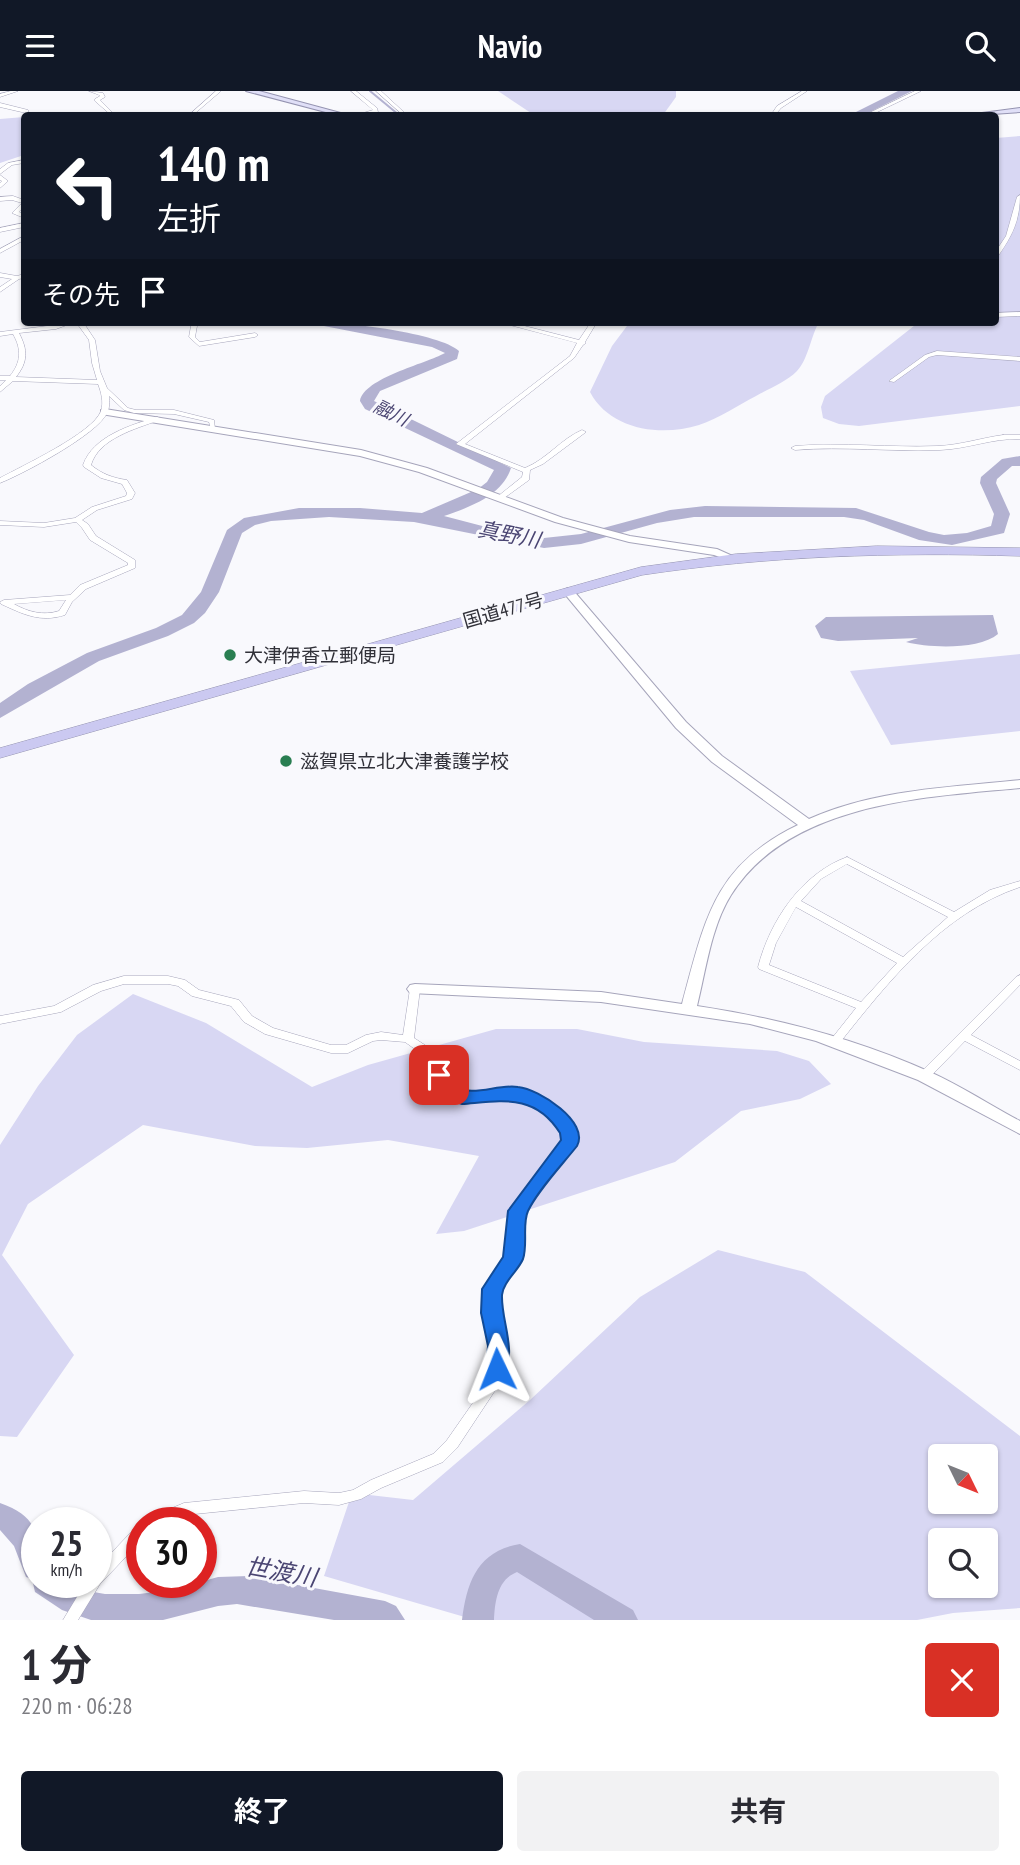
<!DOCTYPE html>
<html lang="ja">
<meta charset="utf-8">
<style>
:root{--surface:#fff;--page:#f2f2f3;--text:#2b2b33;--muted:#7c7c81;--accent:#111827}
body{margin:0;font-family:"PT Sans Narrow","Noto Sans JP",sans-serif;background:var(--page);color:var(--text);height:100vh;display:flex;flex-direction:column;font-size:26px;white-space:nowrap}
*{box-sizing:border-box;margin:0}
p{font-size:23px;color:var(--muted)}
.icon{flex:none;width:38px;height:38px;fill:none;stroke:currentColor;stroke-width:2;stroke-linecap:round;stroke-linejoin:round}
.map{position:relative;height:1529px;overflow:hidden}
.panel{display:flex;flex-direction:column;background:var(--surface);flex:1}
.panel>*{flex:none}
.banner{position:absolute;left:21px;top:21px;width:978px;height:214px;border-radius:7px;box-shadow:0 2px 5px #0004;background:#111827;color:#fff;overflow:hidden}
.needle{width:46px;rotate:133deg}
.fabs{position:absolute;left:928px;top:1353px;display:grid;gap:14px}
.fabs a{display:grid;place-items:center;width:70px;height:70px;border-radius:7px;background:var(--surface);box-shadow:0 2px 5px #0004;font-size:35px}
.speed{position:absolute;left:21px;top:1416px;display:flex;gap:14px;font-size:35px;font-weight:700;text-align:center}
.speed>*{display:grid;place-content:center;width:91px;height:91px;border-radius:50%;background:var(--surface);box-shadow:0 2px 5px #0004;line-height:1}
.speed small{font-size:18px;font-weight:400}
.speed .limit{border:10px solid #d22;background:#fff;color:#111}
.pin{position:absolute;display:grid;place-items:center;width:60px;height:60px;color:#fff;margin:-30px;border-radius:14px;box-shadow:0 4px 10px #0006}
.me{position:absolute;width:77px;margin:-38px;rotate:358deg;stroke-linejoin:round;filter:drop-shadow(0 0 5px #0008)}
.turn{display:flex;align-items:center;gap:24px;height:147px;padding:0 21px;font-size:32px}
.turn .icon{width:91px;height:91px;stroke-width:2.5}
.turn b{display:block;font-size:49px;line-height:60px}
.then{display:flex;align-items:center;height:66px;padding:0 21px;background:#0003;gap:14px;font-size:26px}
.round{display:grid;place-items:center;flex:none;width:74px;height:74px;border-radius:7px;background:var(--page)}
.head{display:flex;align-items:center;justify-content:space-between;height:119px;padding:0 21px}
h1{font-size:42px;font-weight:700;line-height:52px}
.cta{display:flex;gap:14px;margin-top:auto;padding:14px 21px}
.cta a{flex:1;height:80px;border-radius:7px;background:var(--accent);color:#fff;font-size:28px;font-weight:700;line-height:80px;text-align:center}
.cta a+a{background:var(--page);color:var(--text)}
header{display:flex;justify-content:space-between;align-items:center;height:91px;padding:0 21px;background:var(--accent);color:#fff;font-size:32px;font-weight:700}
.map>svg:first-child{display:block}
</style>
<header><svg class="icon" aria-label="menu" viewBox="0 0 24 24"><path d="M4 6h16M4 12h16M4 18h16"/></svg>Navio<svg class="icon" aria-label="search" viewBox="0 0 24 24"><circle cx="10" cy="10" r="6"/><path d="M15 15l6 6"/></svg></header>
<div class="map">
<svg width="1020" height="1529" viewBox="0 0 1020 1529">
<rect width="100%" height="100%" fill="#f9f9fd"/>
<g fill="#d8d7f3" fill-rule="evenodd">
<path d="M 498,0 L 676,0 L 676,6 L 663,24 L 534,24 Z"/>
<path d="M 24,26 L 24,64 L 0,72 L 0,28 Z"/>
<path d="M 1020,45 L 1020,315 L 859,335 L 839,333 L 823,327 L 821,316 L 825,305 L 919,231 L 996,231 L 996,47 Z"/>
<path d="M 630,231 L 819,231 C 811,245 808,269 797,280 C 786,291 770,297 756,305 C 737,315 719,327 699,334 C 661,346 610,339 590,301 L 612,255 Z"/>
<path d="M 1020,563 L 1020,640 L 891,654 L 850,580 Z"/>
<path d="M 133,903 L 206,932 L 312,996 L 368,974 L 496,938 L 577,938 L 644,951 L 777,960 L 809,970 L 831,993 L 800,1008 L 741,1020 L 675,1071 L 464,1140 L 436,1143 L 479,1065 L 388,1049 L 307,1057 L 255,1055 L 143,1034 L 28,1113 L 2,1164 L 74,1264 L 17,1346 L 0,1345 L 0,1054 L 38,995 L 77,944 Z"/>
<path d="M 718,1159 L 805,1181 L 1020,1345 L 1020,1517 L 953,1522 L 917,1529 L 475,1529 L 324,1485 L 352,1402 L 413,1409 L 530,1309 L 640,1206 ZM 940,1365 L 985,1365 L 985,1410 L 940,1410 ZM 940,1449 L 985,1449 L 985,1494 L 940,1494 Z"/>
</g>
<path fill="#b3b2d1" d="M 993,524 L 998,543 C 979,559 929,557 906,551 L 918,547 L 838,550 L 821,547 L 815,535 L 826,526 Z"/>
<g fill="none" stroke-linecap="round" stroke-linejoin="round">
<path stroke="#b3b2d1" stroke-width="2" d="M 370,0 L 399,24"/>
<g fill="#b3b2d1" fill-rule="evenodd">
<path d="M 898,0 L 912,0 L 864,24 L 850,24 Z"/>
<path d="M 317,231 C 345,231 440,242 459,260 L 457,268 L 380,300 L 374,310 L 511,377 C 502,405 470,416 444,425 L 513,443 L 544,447 L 581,443 L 670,419 L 705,415 L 856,417 L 929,441 L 944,444 L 967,442 L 991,435 L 994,423 L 980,392 L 981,386 L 1002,368 L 1020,365 L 1020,375 L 1012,375 L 997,388 L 996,392 L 1010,423 L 1004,442 L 952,454 L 919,449 L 864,429 L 844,426 L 694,426 L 657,432 L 581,453 L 544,457 L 414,431 L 329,426 L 271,430 L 255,434 L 242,442 L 219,501 L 205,522 L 194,532 L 168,545 L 99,570 L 0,627 L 0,612 L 28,593 L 87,562 L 156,537 L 182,524 L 201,501 L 227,439 L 244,427 L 299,417 L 360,417 L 422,422 L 478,398 L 487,391 L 494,379 L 365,318 L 360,310 C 364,287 425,273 445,262 L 432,256 L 324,235 Z"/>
<path d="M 0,1412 C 45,1428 37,1449 37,1491 L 69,1491 L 88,1500 L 105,1503 L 139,1503 L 171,1499 L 218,1486 L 249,1485 L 385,1510 L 396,1515 L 405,1529 L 334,1529 L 237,1513 L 218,1515 L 163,1529 L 91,1529 L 62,1519 L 35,1501 L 32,1488 L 26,1486 L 14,1455 L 0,1439 Z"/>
<path d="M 520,1453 L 633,1519 L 638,1529 L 594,1529 L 517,1481 C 497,1489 495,1511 494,1529 L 462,1529 C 467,1490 478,1460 520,1453 Z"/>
</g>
<g stroke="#a6a5bb" stroke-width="1">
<g id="street">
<path d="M 11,0 L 18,0 L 0,6 L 0,3 Z"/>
<path d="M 89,0 L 103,2 L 105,6 L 100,9 L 115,24 L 111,24 L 95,10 L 95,8 L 100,5 L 99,4 Z"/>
<path d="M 216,0 L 221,0 L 193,24 L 189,24 Z"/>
<path d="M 351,0 L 356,0 L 377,17 L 378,21 L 360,24 L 360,23 L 373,19 Z"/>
<path d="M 376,0 L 381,0 L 407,24 L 403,24 Z"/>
<path d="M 802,0 L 807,0 L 781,17 L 775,24 L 771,24 L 777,15 Z"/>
<path d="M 915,0 L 921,0 L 871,24 L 865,24 Z"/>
<path d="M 0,12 L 28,19 L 29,20 L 26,22 L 0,16 Z"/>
<path d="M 24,69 L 24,72 L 12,74 L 0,83 L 0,78 L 8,72 Z"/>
<path d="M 0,84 L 8,90 L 0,97 L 0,92 L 2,90 L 0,89 Z"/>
<path d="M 1020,104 C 1020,130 1012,145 998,165 L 996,166 L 996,160 L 1006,145 L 1017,106 Z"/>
<path d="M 13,105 L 24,109 L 24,116 L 19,121 L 24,123 L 24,127 L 12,122 L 22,112 L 12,109 L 0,110 L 0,106 Z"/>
<path d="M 24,132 L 24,136 L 0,141 L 0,137 Z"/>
<path d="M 24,145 L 24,149 L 0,162 L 0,158 Z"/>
<path d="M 0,182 L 17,185 L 24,183 L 24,187 L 19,188 L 0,201 L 0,196 L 12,188 L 0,186 Z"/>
<path d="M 1020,221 L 1020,225 L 996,226 L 996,222 Z"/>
<path d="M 65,231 L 75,231 L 56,238 L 19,242 C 28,259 28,271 16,286 L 97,289 L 92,272 L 89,249 L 76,231 L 83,231 L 95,249 L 100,280 L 107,297 L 128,317 L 136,319 L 174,319 L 214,329 L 215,338 L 211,338 L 209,331 L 174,323 L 134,322 L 124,319 L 109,305 C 109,311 110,317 107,322 C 98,343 23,383 0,392 L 0,387 C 22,375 93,342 101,320 C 104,311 101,301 98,293 L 13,290 L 0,301 L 0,295 L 6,289 L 0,289 L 0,285 L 10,285 C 21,271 22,259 13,243 L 0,245 L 0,241 L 55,234 Z"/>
<path d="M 188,231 L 194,231 L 197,235 L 195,246 L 200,251 L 255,242 L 258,244 L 255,246 L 199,255 L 189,246 L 191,235 Z"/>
<path d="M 499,231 L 509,231 L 579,249 L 591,231 L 597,231 L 585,251 L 586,252 L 583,254 L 574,267 L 465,353 L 525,377 C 547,368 561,348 582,339 L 586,341 L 543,373 L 530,379 L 529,389 L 500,410 L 496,408 L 497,406 L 522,386 L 523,381 L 456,353 L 570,265 L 577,252 Z"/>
<path d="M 937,260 L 1020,266 L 1020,270 L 937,264 L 929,266 L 894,291 L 889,290 L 925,264 Z"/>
<path d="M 157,326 L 159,327 L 159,329 C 136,338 99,347 91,374 C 102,383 113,387 127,389 L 135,402 L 132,408 L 97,419 L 82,429 L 88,433 L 96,445 L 135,469 L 135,477 L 86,498 L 72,511 L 65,524 C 40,532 23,523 1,513 L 0,511 L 4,509 L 70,504 L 80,494 L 128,474 L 128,472 L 90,449 L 82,437 L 76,431 L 44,436 L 0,434 L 0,430 L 44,432 L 75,427 L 92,416 L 126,405 L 127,402 L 122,393 L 101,387 L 84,376 L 83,374 C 93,345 131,334 157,326 ZM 66,509 L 59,520 C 43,525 28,521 14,513 Z"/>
<path d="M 1003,344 L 1020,344 L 1020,348 C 993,347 967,358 940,359 C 892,361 844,355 795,359 L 791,357 L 795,355 C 843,351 890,357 938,355 C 961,354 981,347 1003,344 Z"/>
<path d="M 847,766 L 954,821 L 990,799 L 1020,790 L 1020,796 C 942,822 888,891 838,954 L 830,954 L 829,951 L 856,917 L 759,878 L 758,876 C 770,830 801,783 847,766 ZM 847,773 L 948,826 L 903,866 L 801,810 L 821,788 ZM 796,816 L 897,872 L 861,911 L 769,874 L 776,852 Z"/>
<path d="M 1020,884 L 1020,894 L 971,944 L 1020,970 L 1020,979 L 965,950 L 928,988 L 920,988 L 919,985 L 920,982 L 1016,886 Z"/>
<path d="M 124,885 L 168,885 L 185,889 L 199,899 L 239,909 L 252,925 L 273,937 L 331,954 L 346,954 L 366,944 L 381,941 L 403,944 L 410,898 L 411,895 L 419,895 L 420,898 L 414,947 L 434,960 L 453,996 L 464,1002 L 518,998 L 537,1005 L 569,1030 L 576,1050 L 523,1121 L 522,1155 L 519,1168 L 498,1199 L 498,1222 L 505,1255 L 503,1278 L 496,1298 L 457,1357 L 443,1371 L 381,1397 L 361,1408 L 339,1414 L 304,1412 L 185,1424 L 167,1432 L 144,1432 L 146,1428 L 184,1412 L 304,1400 L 339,1402 L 353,1399 L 371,1389 L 433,1363 L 447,1349 L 484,1296 L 491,1278 L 493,1255 L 486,1222 L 486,1198 L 507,1167 L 510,1155 L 511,1120 L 564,1049 L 560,1035 L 529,1011 L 517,1006 L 462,1010 L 445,1002 L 426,966 L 405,951 L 381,949 L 373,950 L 348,962 L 331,962 L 265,943 L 244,931 L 231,915 L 192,905 L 178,895 L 168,893 L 124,893 L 101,900 L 61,921 L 0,933 L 0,925 L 54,915 L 93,894 Z"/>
<path d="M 142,1433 L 142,1449 L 100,1493 L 78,1529 L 63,1529 L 86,1491 L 96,1491 L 96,1478 L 137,1435 Z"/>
</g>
</g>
<g stroke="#a6a5bb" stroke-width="2">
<g id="secondary">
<path d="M 105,318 L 361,359 L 427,377 L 563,427 L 630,445 L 717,458 L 737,467 L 731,470 L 714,464 L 629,451 L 555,431 L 419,381 L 360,365 L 101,323 L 101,319 Z"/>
<path d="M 568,497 L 572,498 L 686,631 L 722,665 L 809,728 C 873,699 950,696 1020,689 L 1020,697 C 923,706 789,712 731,804 C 711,836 706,879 697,915 C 777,927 856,948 930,981 C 961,995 990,1014 1020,1030 L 1020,1043 L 918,989 L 816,950 L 750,933 L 601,911 L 410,902 L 407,898 L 410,894 L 415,893 L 601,901 L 682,913 C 705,829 713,775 798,734 L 712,671 L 676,637 L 564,502 L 562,500 Z"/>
</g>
</g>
<g stroke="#9594b1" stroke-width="2">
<g id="primary">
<path d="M 246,0 L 259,0 L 348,24 L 337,24 Z"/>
<path d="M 1020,17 L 1020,21 L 978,24 L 982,22 Z"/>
</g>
</g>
<g stroke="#9594b1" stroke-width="1">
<path id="highway" d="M 877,455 L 1020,457 L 1020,465 C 893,461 768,465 642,484 L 0,667 L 0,657 L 641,476 L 736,463 Z"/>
</g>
<use href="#street" fill="#fff" fill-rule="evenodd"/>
<use href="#secondary" fill="#fff" fill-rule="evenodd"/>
<use href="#primary" fill="#e0dff7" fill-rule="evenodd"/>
<use href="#highway" fill="#cbc9f1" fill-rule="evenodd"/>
</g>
<path fill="#1a73e8" stroke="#114b97" stroke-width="2" d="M 439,977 L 446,979 C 451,986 455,996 464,999 C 480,1003 501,993 518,996 C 539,998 590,1031 577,1055 C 562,1074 538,1099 528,1120 C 522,1133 528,1153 523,1168 C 518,1180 503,1191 502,1204 C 501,1230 517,1259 504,1284 L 497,1286 L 490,1284 L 486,1278 L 488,1255 L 481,1222 L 482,1198 L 503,1166 L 508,1120 L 561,1049 L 560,1042 C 535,1002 502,1010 462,1013 C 445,1008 439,998 430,984 L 433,979 Z"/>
<g fill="#297e51" stroke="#f9f9fd" stroke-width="2.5">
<circle cx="230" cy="564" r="7"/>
<circle cx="286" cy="670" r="7"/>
</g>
<g text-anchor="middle" stroke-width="6" stroke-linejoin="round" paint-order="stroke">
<g font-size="18" font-style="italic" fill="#4b4673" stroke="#f9f9fd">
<text transform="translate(391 322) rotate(26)" y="6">融川</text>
</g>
<g font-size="19" fill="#313139" stroke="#f9f9fd">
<text transform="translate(503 519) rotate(-16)" y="7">国道477号</text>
</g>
<g font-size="19" fill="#313139" stroke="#f9f9fd" text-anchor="start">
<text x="244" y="571">大津伊香立郵便局</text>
<text x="300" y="677">滋賀県立北大津養護学校</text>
</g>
<g font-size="21" font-style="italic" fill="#4b4673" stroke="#f9f9fd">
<text transform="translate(509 444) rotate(11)" y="7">真野川</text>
</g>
<g font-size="24" font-style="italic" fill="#4b4673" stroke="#f9f9fd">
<text transform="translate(281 1481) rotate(10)" y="8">世渡川</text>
</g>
</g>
</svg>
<div class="fabs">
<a><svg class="needle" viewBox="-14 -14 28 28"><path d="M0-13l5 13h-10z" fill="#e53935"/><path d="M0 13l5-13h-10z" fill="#7c7c81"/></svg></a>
<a><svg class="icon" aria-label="search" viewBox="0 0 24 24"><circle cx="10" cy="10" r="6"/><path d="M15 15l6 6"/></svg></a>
</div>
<div class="speed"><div>25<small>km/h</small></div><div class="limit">30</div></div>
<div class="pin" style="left:439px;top:984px;background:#d93025"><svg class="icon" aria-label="arrive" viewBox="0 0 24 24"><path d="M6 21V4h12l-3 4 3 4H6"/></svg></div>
<svg class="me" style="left:497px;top:1278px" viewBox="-20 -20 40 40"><path d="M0-17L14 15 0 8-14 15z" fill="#1a73e8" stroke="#fff" stroke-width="4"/></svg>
<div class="banner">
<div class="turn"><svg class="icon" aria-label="left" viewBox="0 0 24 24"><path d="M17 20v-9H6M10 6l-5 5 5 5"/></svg><div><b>140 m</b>左折</div></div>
<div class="then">その先<svg class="icon" aria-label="arrive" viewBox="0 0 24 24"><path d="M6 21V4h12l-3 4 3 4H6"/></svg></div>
</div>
</div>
<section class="panel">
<div class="head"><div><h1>1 分</h1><p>220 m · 06:28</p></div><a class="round" style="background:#d93025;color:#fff"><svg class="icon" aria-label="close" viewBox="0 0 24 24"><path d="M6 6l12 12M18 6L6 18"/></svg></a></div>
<div class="cta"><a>終了</a><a>共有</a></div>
</section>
